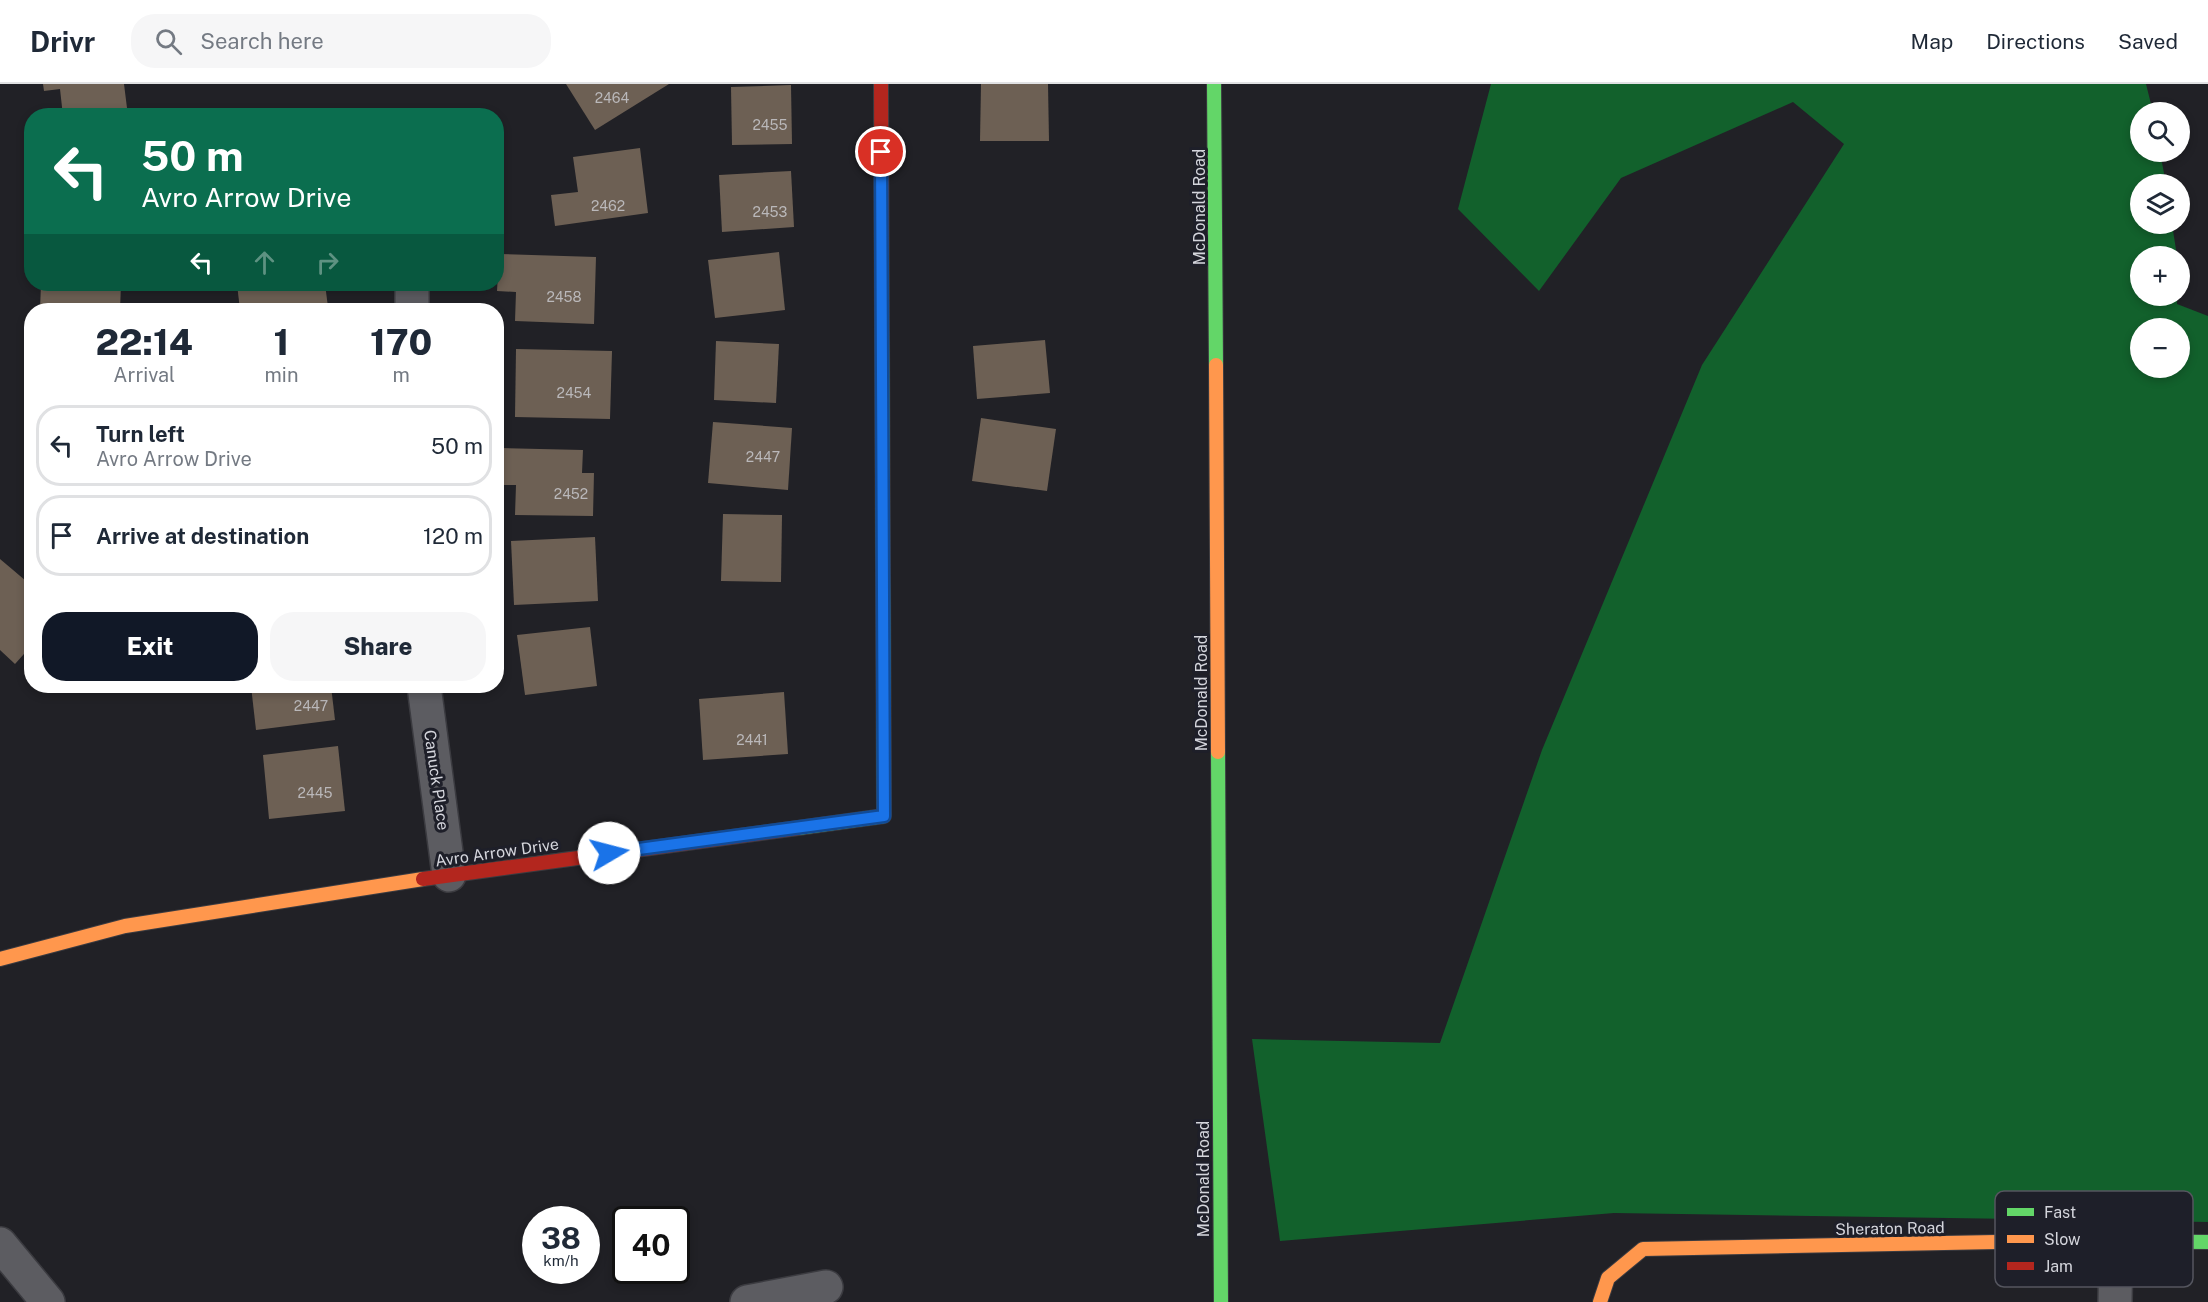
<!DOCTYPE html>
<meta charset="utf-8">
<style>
:root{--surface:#fff;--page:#f6f6f7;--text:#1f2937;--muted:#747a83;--line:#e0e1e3;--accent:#111827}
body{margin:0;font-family:"Public Sans",sans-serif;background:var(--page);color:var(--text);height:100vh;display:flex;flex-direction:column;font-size:22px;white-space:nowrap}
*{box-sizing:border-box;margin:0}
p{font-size:20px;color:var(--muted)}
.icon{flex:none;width:33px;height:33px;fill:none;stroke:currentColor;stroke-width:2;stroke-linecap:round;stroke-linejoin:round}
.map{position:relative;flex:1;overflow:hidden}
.panel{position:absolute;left:24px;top:219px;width:480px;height:390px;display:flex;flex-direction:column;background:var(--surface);border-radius:24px;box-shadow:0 3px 9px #0003}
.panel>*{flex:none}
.banner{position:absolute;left:24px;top:24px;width:480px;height:183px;border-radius:24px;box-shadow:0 3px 9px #0003;background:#0b6e4f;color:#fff;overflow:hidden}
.controls{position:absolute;left:2130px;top:18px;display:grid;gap:12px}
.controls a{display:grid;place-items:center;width:60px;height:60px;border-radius:50%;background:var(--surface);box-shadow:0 3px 9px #0003;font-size:30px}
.speed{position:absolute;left:522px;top:1122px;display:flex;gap:12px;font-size:30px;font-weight:700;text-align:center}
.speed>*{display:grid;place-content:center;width:78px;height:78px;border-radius:50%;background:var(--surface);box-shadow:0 3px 9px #0003;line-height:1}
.speed small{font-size:15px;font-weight:400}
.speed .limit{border:3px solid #111;border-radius:9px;background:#fff;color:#111}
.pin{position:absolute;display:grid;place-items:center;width:51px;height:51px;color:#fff;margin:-26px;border:3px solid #fff;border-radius:50%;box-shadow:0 2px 6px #0007}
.me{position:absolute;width:66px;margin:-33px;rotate:82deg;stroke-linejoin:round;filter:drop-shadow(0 0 4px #0008)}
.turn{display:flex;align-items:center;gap:21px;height:126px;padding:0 18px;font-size:27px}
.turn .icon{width:78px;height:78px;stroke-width:2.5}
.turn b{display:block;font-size:42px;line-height:51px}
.lanes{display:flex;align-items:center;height:57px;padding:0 18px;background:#0003;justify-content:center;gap:30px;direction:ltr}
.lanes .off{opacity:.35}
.eta{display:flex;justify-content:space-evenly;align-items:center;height:102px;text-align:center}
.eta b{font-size:36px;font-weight:800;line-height:42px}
.primary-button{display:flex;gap:12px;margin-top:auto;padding:12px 18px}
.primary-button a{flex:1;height:69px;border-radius:24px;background:var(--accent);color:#fff;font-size:24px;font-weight:800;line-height:69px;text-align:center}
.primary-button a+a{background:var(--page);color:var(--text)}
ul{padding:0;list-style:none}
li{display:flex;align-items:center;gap:18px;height:81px;margin:0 12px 9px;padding:0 6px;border:3px solid var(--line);border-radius:24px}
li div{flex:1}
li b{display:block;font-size:22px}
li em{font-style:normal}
header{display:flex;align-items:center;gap:36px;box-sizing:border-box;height:84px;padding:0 30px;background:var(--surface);border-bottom:2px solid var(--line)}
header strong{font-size:28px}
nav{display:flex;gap:33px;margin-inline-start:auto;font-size:21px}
.search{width:420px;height:54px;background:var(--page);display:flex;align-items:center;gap:15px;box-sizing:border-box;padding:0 21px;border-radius:24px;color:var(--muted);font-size:22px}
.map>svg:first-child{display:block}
</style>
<header>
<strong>Drivr</strong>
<div class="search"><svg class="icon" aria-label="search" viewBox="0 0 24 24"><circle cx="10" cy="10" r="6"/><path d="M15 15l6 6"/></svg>Search here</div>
<nav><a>Map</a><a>Directions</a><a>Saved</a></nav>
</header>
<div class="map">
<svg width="2208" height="1218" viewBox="0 0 2208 1218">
<rect width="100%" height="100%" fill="#212126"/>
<path fill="#12612c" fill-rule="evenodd" d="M 1491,0 L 2146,0 L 2153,28 L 2140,28 L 2140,68 L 2160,68 L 2166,100 L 2140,100 L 2140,140 L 2172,140 L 2177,172 L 2140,172 L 2140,212 L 2177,212 L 2177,220 L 2208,232 L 2208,1138 L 1614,1129 L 1280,1157 L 1252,955 L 1440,959 L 1542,666 L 1702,281 L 1844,60 L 1793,18 L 1621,94 L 1539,207 L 1458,125 ZM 2140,244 L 2180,244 L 2180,284 L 2140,284 Z"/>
<g fill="#6d6054">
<path d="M 43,0 L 124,0 L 128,32 L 63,32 L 60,5 L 44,7 Z"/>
<path d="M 566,0 L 669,0 L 595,46 Z"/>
<path d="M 981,0 L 1048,0 L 1049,57 L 980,57 Z"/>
<path d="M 791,1 L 792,60 L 732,61 L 731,3 Z"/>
<path d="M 640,64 L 648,129 L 555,142 L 551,111 L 578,108 L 573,73 Z"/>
<path d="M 791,87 L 794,143 L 722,148 L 719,91 Z"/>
<path d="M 779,168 L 785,226 L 715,234 L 708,176 Z"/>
<path d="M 499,170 L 596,173 L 594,240 L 515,237 L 516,208 L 497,207 Z"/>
<path d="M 41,200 L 121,200 L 120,226 L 40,226 Z"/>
<path d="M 237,200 L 325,200 L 328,223 L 297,226 L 240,226 Z"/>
<path d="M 1045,256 L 1050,309 L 977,315 L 973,262 Z"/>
<path d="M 716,257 L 779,260 L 776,319 L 714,316 Z"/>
<path d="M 516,265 L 612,267 L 610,335 L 515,333 Z"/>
<path d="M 981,334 L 1056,345 L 1047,407 L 972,397 Z"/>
<path d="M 713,338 L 792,344 L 788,406 L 708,399 Z"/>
<path d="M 502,364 L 583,366 L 582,389 L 594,389 L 593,432 L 515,431 L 516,401 L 501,401 Z"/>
<path d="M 723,430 L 782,431 L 781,498 L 721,497 Z"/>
<path d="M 595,453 L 598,517 L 514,521 L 511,457 Z"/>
<path d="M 0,475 L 32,502 L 32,561 L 15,580 L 0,566 Z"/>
<path d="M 590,543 L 597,602 L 525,611 L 517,551 Z"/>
<path d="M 251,602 L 331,602 L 335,636 L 256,646 Z"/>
<path d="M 784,608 L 788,670 L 703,676 L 699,615 Z"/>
<path d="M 338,662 L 345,727 L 269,735 L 263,671 Z"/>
</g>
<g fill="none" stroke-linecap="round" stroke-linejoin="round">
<g stroke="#3b3b40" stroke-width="36">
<g id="street">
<path d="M 412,200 L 412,226"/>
<path d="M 424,602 L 449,791"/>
<path d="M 0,1160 L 48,1218"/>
<path d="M 747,1218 L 826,1203"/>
<path d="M 2115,1218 L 2116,1156"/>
</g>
</g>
<g stroke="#3b3b40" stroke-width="16">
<g id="fast">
<path d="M 1214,0 L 1216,281"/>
<path d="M 1218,668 L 1221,1218"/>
<path d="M 798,744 L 884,732 L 882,244"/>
<path d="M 2053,1157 L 2208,1158"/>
</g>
</g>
<g stroke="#3b3b40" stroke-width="16">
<g id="slow">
<path d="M 1216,281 L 1218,668"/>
<path d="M 0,875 L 125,842 L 423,795"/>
<path d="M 1600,1218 L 1608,1194 L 1643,1165 L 2053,1157"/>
</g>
</g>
<g stroke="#3b3b40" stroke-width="16">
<g id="jam">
<path d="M 881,0 L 882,244"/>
<path d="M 423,795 L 798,744"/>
</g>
</g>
<use href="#street" stroke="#5c5c61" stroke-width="33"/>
<use href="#fast" stroke="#63d668" stroke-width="14"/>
<use href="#slow" stroke="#ff974d" stroke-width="14"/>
<use href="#jam" stroke="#b3261e" stroke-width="14"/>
</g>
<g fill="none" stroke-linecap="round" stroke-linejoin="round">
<g stroke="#114b97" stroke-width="15">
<path id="route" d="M 609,769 L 884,732 L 881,68"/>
</g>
<use href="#route" stroke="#1a73e8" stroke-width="10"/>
</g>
<g text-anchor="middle" stroke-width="6" stroke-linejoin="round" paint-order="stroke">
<g font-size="14" fill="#bab8ba">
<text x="612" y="19">2464</text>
<text x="770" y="46">2455</text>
<text x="608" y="127">2462</text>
<text x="770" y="133">2453</text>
<text x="564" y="218">2458</text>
<text x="574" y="314">2454</text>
<text x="763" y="378">2447</text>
<text x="571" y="415">2452</text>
<text x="311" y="627">2447</text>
<text x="752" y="661">2441</text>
<text x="315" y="714">2445</text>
</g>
<g font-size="16" fill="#d4d5dc" stroke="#1e1f29">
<text transform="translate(1199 123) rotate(-90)" y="6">McDonald Road</text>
<text transform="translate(1201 609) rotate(-90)" y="6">McDonald Road</text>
<text transform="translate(437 696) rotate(82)" y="6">Canuck Place</text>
<text transform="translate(497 768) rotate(-8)" y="6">Avro Arrow Drive</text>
<text transform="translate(1203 1095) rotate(-90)" y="6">McDonald Road</text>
<text transform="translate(1890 1144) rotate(-1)" y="6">Sheraton Road</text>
</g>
</g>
<rect x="1995" y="1107" width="198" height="96" rx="9" fill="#1e1f29" stroke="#55565f" stroke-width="1.5"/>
<rect x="2007" y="1124" width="27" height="8" fill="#63d668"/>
<rect x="2007" y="1151" width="27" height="8" fill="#ff974d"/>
<rect x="2007" y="1178" width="27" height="8" fill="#b3261e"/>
<g font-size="16" fill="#d4d5dc">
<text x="2044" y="1134">Fast</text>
<text x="2044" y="1161">Slow</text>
<text x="2044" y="1188">Jam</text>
</g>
</svg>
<div class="controls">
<a><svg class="icon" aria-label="search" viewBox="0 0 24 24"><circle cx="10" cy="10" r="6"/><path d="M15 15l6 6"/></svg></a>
<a><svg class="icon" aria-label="layers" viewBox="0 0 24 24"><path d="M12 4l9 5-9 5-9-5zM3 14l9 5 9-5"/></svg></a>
<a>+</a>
<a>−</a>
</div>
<div class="speed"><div>38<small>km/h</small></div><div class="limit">40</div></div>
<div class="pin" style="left:881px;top:68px;background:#d93025"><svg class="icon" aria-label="arrive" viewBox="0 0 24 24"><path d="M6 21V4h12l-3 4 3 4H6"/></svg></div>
<svg class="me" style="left:609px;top:769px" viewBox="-20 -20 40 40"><circle r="19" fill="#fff"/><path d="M0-13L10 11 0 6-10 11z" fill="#1a73e8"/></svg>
<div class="banner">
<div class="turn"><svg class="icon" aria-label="left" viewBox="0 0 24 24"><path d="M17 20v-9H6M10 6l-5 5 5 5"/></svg><div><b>50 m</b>Avro Arrow Drive</div></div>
<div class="lanes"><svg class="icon" aria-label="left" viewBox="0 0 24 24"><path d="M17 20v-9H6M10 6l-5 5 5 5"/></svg><svg class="icon off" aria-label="ahead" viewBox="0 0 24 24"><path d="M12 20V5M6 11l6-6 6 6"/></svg><svg class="icon off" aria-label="right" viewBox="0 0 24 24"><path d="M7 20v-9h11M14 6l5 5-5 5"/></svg></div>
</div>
<section class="panel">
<div class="eta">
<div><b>22:14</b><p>Arrival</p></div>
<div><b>1</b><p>min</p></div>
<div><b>170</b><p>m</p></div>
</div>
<ul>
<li><svg class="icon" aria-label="left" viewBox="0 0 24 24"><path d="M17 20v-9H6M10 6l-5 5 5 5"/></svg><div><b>Turn left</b><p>Avro Arrow Drive</p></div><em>50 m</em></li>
<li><svg class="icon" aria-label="arrive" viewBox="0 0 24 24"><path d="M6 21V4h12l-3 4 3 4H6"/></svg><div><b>Arrive at destination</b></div><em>120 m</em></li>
</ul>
<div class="primary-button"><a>Exit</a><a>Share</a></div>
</section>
</div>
